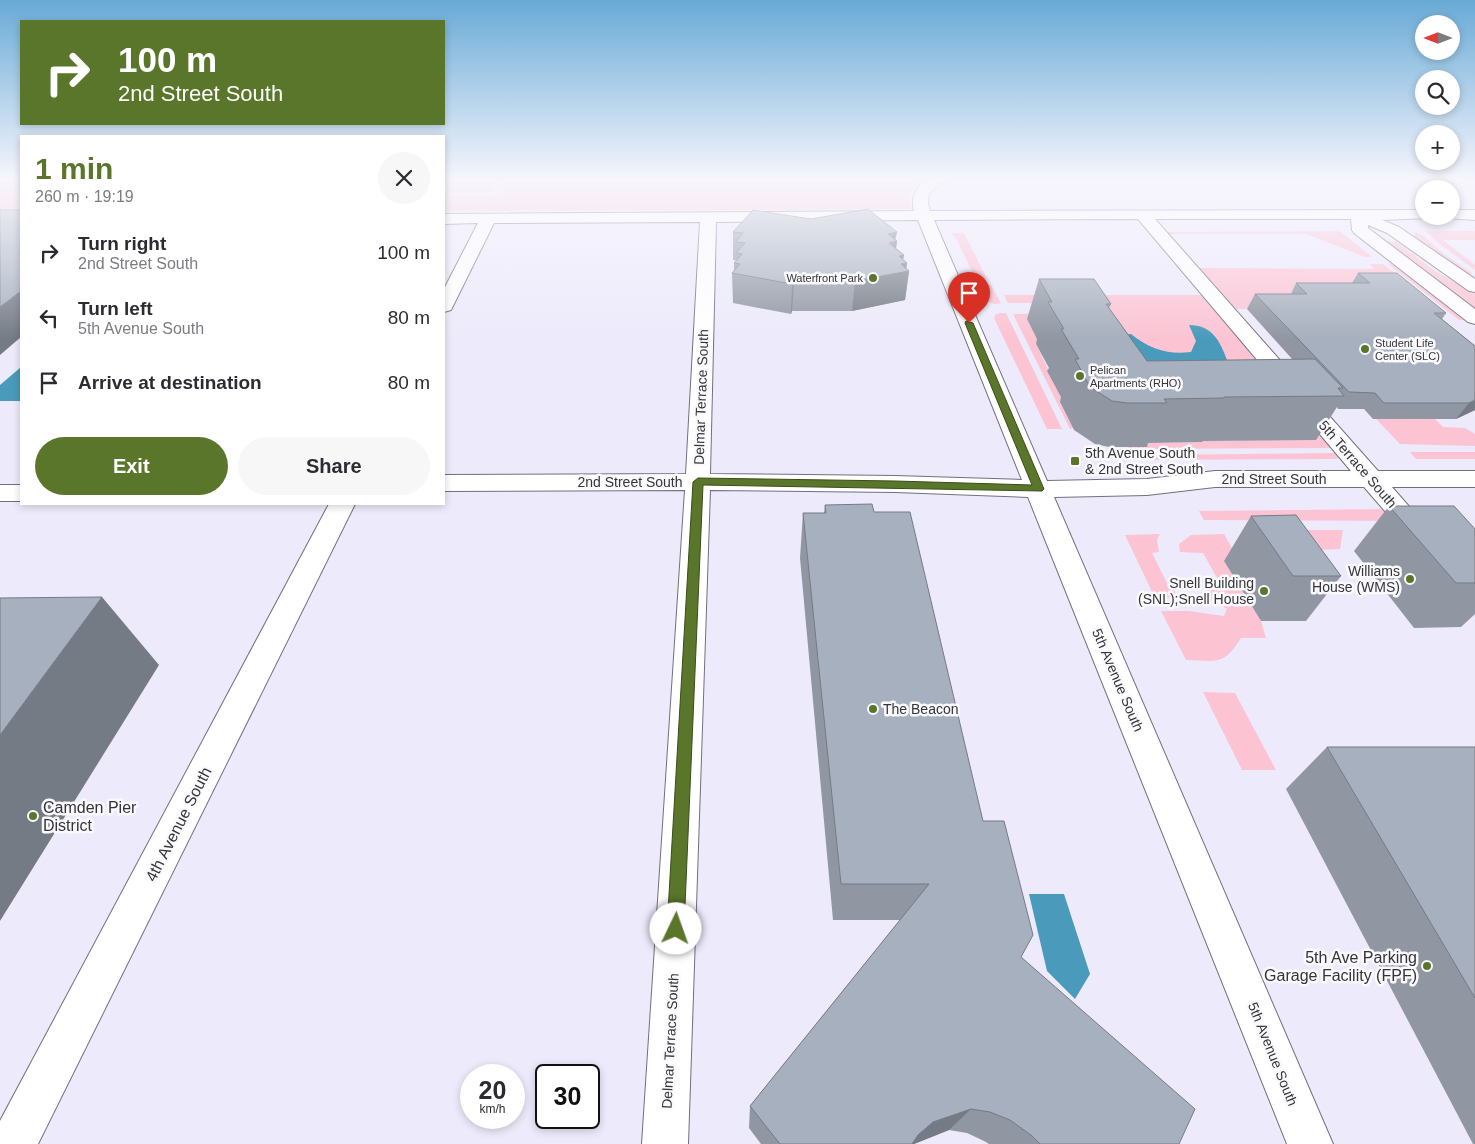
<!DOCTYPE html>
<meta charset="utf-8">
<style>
:root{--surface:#fff;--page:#f7f7f7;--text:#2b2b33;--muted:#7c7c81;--accent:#5a762a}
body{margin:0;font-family:Arial,sans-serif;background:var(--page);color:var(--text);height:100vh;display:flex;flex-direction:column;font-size:19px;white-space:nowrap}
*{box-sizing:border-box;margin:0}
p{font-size:16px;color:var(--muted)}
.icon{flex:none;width:28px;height:28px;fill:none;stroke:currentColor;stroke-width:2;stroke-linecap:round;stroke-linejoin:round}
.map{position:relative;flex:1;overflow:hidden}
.sheet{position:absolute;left:20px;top:135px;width:425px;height:370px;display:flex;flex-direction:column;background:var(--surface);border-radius:0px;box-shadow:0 2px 8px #0003}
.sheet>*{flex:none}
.guide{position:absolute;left:20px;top:20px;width:425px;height:105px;border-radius:0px;box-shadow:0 2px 8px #0003;background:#5a762a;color:#fff;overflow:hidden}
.needle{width:32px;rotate:270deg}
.tools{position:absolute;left:1415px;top:15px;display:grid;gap:10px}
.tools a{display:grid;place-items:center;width:45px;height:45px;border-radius:50%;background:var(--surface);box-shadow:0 2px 8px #0003;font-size:25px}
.speed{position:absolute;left:460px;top:1064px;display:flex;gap:10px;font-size:25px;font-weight:700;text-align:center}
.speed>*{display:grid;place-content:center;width:65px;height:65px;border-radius:50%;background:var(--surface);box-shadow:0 2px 8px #0003;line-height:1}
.speed small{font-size:12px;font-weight:400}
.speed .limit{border:2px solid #111;border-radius:8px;background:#fff;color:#111}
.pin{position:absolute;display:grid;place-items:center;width:42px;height:42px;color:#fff;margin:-51px -21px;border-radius:50% 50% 50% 0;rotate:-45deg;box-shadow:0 0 5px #0007}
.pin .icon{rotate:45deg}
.me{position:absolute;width:55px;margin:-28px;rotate:3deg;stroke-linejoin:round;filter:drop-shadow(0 0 4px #0008)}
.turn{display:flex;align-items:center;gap:18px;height:105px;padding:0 15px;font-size:22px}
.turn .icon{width:65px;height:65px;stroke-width:2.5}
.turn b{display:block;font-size:35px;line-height:42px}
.round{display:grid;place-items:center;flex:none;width:52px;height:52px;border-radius:26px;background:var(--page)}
.summary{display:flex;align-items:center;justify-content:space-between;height:85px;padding:0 15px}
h1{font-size:30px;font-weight:800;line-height:38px;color:var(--accent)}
.cta{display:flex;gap:10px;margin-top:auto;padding:10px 15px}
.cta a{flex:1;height:58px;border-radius:30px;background:var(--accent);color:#fff;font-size:20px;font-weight:800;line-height:58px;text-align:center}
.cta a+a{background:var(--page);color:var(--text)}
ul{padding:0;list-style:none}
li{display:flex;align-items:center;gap:15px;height:65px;padding:0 15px}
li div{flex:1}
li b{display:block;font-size:19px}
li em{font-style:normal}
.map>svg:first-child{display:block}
</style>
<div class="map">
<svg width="1475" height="1144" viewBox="0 0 1475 1144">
<rect width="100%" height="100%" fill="#edeafb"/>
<g fill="#fcc4d3">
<rect x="0" y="178" width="21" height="36"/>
<path d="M 444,178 L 499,178 L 492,193 L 444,193 Z"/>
<path d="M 508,178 L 927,178 C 914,184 907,195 911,209 L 444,211 L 444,196 L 490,196 L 501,193 Z"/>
<path d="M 1340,231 L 1372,257 L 1365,257 L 1306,234 L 1168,234 L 1163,232 Z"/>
<path d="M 1413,231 L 1424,236 L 1440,251 L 1473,274 L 1467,274 L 1413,235 L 1415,234 Z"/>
<path d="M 1426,231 L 1475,231 L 1475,240 L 1443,240 L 1475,265 L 1475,270 L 1437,242 Z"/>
<path d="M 955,233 L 964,233 L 987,279 L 975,278 L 956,238 L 951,234 Z"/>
<path d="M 1382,241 L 1397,242 L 1435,271 L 1475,293 L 1475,312 Z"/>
<path d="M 1387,263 L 1398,266 L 1469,320 L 1459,320 Z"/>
<path d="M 1370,264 L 1383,264 L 1447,315 L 1416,306 L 1236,309 L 1197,268 L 1374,269 Z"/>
<path d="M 978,285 L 991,285 L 1001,303 L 994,304 L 986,301 Z"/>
<path d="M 1004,295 L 1202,295 L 1285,388 L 1151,371 L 1091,303 L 1008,303 Z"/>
<path d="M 999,313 L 1006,313 L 1062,429 L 1047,429 L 994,318 L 995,315 Z"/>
<path d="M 1077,313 L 1036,344 L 1064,402 L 1060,403 L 1073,428 L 1070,429 L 1013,314 Z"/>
<path d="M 1376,419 L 1435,419 L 1443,427 L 1465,428 L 1475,434 L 1475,446 L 1400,444 Z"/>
<path d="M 1320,432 L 1333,448 L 1129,449 L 1127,447 L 1146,447 L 1145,443 L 1201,442 L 1201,441 L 1315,440 Z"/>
<path d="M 1410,452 L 1475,452 L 1475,459 L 1416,459 Z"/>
<path d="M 1337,453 L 1339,457 L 1337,459 L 1136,460 L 1133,455 Z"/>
<path d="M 1390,509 L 1399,521 L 1204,520 L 1199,511 Z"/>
<path d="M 1245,530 L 1343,530 L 1340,549 L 1319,550 Z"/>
<path d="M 1160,534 L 1157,540 L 1159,552 L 1152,553 L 1170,589 L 1175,590 L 1175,595 L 1168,598 L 1155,598 L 1125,535 Z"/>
<path d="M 1224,534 L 1239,560 L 1224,561 L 1261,621 L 1266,638 L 1241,638 C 1224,666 1216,661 1186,660 L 1161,611 L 1189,611 L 1224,616 L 1227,609 L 1208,598 L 1204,590 L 1224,590 L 1203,553 L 1180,552 L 1179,544 L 1191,535 Z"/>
<path d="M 1203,692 L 1235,693 L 1276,770 L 1242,770 Z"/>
</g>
<g fill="#499abb">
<path d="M 1189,325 C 1212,325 1220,341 1227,360 L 1148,362 L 1132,350 L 1123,335 L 1131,334 C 1150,349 1167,355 1191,352 L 1196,341 Z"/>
<path d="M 21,367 L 21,401 L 0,401 L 0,385 Z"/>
<path d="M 1029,894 L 1064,894 L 1090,974 L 1075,999 L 1047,971 Z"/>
</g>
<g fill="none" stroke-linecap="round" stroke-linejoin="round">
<g stroke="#726f7e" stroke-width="2">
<g id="minor">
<path d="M 929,178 L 948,178 L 929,193 L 928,203 L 930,211 L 1424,210 L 1424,216 L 1431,216 L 1430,218 L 1382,220 L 1399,227 L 1475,279 L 1475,292 L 1469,291 L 1387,233 L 1368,225 L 1368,228 L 1475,309 L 1475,324 L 1468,322 L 1354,233 L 1352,230 L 1351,219 L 1155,219 L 1378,471 L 1475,471 L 1475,487 L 1392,487 L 1428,528 L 1432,534 L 1428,540 L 1419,543 L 1410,540 L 1364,487 L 1215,487 L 1147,495 L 1054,497 L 1333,1144 L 1287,1144 L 1028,497 L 895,492 L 710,490 L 688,1144 L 642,1144 L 685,490 L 444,491 L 444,475 L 686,474 L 700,222 L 494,223 L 453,306 L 451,310 L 444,312 L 444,289 L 478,223 L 444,224 L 444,214 L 914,211 C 910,197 917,186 929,178 ZM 1138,219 L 1351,471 L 1215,471 L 1147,479 L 1047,481 L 934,220 ZM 918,220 L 1022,480 L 895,476 L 710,474 L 716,222 Z"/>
<path d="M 1451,210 L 1475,210 L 1475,220 L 1445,218 L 1444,216 L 1451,216 Z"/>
<rect x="0" y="485" width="21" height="16"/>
<path d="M 329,504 L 355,504 L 38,1144 L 0,1144 L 0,1121 Z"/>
</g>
</g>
<use href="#minor" fill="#fff" fill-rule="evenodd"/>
</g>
<g fill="#9097a3">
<path d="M 733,232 L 896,240 L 897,241 L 896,249 L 904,255 L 903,259 L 906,269 L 909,271 L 905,300 L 852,311 L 792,311 L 791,314 L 733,303 L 732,273 L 734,272 L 734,263 L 736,260 L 733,260 Z"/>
<path d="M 1358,273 L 1446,313 L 1442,319 L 1475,346 L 1475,410 L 1456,419 L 1373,419 L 1364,409 L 1338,409 L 1337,407 L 1316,440 L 1203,441 L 1202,442 L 1148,443 L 1147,447 L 1109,447 L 1095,444 L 1074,430 L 1060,402 L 1061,397 L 1047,371 L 1049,368 L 1036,344 L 1037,339 L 1027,319 L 1039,279 L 1111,304 L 1109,308 L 1147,361 L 1293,360 L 1247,309 L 1255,294 L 1291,294 L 1296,283 L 1352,283 Z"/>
<path d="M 825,505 L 874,512 L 983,821 L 1021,957 L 1179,1144 L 989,1144 L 984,1141 L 967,1133 L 949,1130 L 914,1144 L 761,1144 L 749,1128 L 750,1106 L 900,920 L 833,920 L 800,558 L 803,513 L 824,513 Z"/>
<path d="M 1389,506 L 1475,529 L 1475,614 L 1461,627 L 1414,628 L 1354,551 Z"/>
<path d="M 1251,516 L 1341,576 L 1306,621 L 1261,621 L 1224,561 Z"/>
<path d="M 1327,747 L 1475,747 L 1475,1144 L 1473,1144 L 1286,789 Z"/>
</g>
<g fill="#757b85">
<path d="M 897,232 L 895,241 L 897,241 L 893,269 L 885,271 L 888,234 Z"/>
<path d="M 904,255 L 902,264 L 907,263 L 906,272 L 909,271 L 905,300 L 852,311 L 855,281 L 899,256 Z"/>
<path d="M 794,281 L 792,311 L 791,314 L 792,284 Z"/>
<path d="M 21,291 L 21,337 L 0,355 L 0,307 Z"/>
<path d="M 1475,400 L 1475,410 L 1456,419 L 1469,403 Z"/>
<path d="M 102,597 L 159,665 L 0,921 L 0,735 Z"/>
<path d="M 971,1109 L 949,1130 L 914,1144 L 911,1144 L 918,1135 L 933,1122 Z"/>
</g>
<g fill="#a7b0be" stroke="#757b85">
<path d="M 868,209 L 897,232 L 888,234 L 897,241 L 889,243 L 904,255 L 899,256 L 907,263 L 901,264 L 909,271 L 855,281 L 794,281 L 792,284 L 732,273 L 740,264 L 734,263 L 742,254 L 736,253 L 745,243 L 736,242 L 743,233 L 733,232 L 753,210 L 811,219 Z"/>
<path d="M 0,210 L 21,210 L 21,291 L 0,307 Z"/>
<path d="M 1358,273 L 1397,273 L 1446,313 L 1434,313 L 1475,346 L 1475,400 L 1469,403 L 1384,403 L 1375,393 L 1349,392 L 1255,294 L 1307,294 L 1296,283 L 1370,283 Z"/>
<path d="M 1039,279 L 1094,279 L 1111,304 L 1106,304 L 1147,361 L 1315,359 L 1343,388 L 1338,388 L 1344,396 L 1224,397 L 1224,398 L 1164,399 L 1167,403 L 1127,403 L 1112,401 L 1090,387 L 1075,359 L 1079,359 L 1061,329 L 1064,329 L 1048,302 L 1052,302 Z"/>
<path d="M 872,504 L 874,512 L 910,512 L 983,821 L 1004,821 L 1033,935 L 1021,957 L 1195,1109 L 1179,1144 L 1040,1144 L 1031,1135 L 1010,1120 L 990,1112 L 971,1109 L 933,1122 L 918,1135 L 912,1144 L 780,1144 L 750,1106 L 929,884 L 841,884 L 803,513 L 826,513 L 825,505 Z"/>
<path d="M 1389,506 L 1454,506 L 1475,529 L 1475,583 L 1456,583 Z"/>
<path d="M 1296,515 L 1341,576 L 1293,576 L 1251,516 Z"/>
<path d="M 102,597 L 0,735 L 0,598 Z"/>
<path d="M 1327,747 L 1475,747 L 1475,998 Z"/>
</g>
<linearGradient id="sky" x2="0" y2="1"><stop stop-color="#68aad6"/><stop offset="0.53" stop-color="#f7f6fd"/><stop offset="1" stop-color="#f7f6fd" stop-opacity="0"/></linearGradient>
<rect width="1475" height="339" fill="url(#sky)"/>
<path fill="#5a762a" stroke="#3a4d1b" d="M 966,321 L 973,323 L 1044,489 L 1042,491 L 703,485 L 684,929 L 681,935 L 676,938 L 670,935 L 667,929 L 693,482 L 698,478 L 895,481 L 1032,485 L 965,323 Z"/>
<g fill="#5a762a" stroke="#fafafd" stroke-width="2">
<circle cx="873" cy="278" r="5"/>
<circle cx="1365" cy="349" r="5"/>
<circle cx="1080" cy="376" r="5"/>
<rect x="1070" y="456" width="10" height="10" rx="2.5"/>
<circle cx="1410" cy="579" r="5"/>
<circle cx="1264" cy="591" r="5"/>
<circle cx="873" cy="709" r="5"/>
<circle cx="33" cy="816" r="5"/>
<circle cx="1427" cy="966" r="5"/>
</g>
<g text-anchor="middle" stroke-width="5" stroke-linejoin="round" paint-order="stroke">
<g font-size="11" fill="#35343a" stroke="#fafafd" text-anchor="start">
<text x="863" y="282" text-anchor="end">Waterfront Park</text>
<text x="1375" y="347">Student Life<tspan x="1375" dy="13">Center (SLC)</tspan></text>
<text x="1090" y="374">Pelican<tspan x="1090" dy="13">Apartments (RHO)</tspan></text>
</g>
<g font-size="14" fill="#35343a" stroke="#fafafd">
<text transform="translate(701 397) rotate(-88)" y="5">Delmar Terrace South</text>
<text transform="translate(1358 464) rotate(49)" y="5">5th Terrace South</text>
<text x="1274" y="484">2nd Street South</text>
<text x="630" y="487">2nd Street South</text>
<text transform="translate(1118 680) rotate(67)" y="5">5th Avenue South</text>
<text transform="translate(670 1041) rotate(-87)" y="5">Delmar Terrace South</text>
<text transform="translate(1273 1054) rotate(68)" y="5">5th Avenue South</text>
</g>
<g font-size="14" fill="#35343a" stroke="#fafafd" text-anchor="start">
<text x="1085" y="458">5th Avenue South<tspan x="1085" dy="16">&amp; 2nd Street South</tspan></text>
<text x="1400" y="576" text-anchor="end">Williams<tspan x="1400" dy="16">House (WMS)</tspan></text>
<text x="1254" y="588" text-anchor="end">Snell Building<tspan x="1254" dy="16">(SNL);Snell House</tspan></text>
<text x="883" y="714">The Beacon</text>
</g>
<g font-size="16" fill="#35343a" stroke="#fafafd" text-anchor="start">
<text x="43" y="813">Camden Pier<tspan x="43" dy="18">District</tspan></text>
<text x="1417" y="963" text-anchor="end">5th Ave Parking<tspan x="1417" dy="18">Garage Facility (FPF)</tspan></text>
</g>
<g font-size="16" fill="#35343a" stroke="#fafafd">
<text transform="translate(178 824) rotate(-63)" y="6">4th Avenue South</text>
</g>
</g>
</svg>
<div class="tools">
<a><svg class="needle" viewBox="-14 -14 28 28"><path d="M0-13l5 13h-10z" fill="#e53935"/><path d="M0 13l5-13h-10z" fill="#7c7c81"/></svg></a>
<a><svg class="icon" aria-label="search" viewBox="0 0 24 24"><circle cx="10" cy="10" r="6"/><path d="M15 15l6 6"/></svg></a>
<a>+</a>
<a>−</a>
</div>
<div class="speed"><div>20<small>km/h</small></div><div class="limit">30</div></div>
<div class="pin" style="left:969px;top:323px;background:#d93025"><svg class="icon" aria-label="arrive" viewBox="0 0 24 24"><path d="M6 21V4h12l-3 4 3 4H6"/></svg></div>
<svg class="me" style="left:676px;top:929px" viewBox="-20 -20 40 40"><circle r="19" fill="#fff"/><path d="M0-13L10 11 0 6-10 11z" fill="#5a762a"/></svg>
<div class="guide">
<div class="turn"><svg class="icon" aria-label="right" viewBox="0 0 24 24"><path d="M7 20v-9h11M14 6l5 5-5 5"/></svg><div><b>100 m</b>2nd Street South</div></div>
</div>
<section class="sheet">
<div class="summary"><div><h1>1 min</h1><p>260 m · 19:19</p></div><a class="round"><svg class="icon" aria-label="close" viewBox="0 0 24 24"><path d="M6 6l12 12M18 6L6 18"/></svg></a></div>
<ul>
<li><svg class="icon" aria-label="right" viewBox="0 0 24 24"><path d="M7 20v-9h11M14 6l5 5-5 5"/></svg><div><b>Turn right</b><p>2nd Street South</p></div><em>100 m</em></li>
<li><svg class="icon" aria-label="left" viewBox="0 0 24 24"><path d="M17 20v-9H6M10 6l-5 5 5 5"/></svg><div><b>Turn left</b><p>5th Avenue South</p></div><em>80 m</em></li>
<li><svg class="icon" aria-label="arrive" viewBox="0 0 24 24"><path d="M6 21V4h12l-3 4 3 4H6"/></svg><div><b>Arrive at destination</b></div><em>80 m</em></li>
</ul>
<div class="cta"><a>Exit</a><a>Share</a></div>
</section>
</div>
